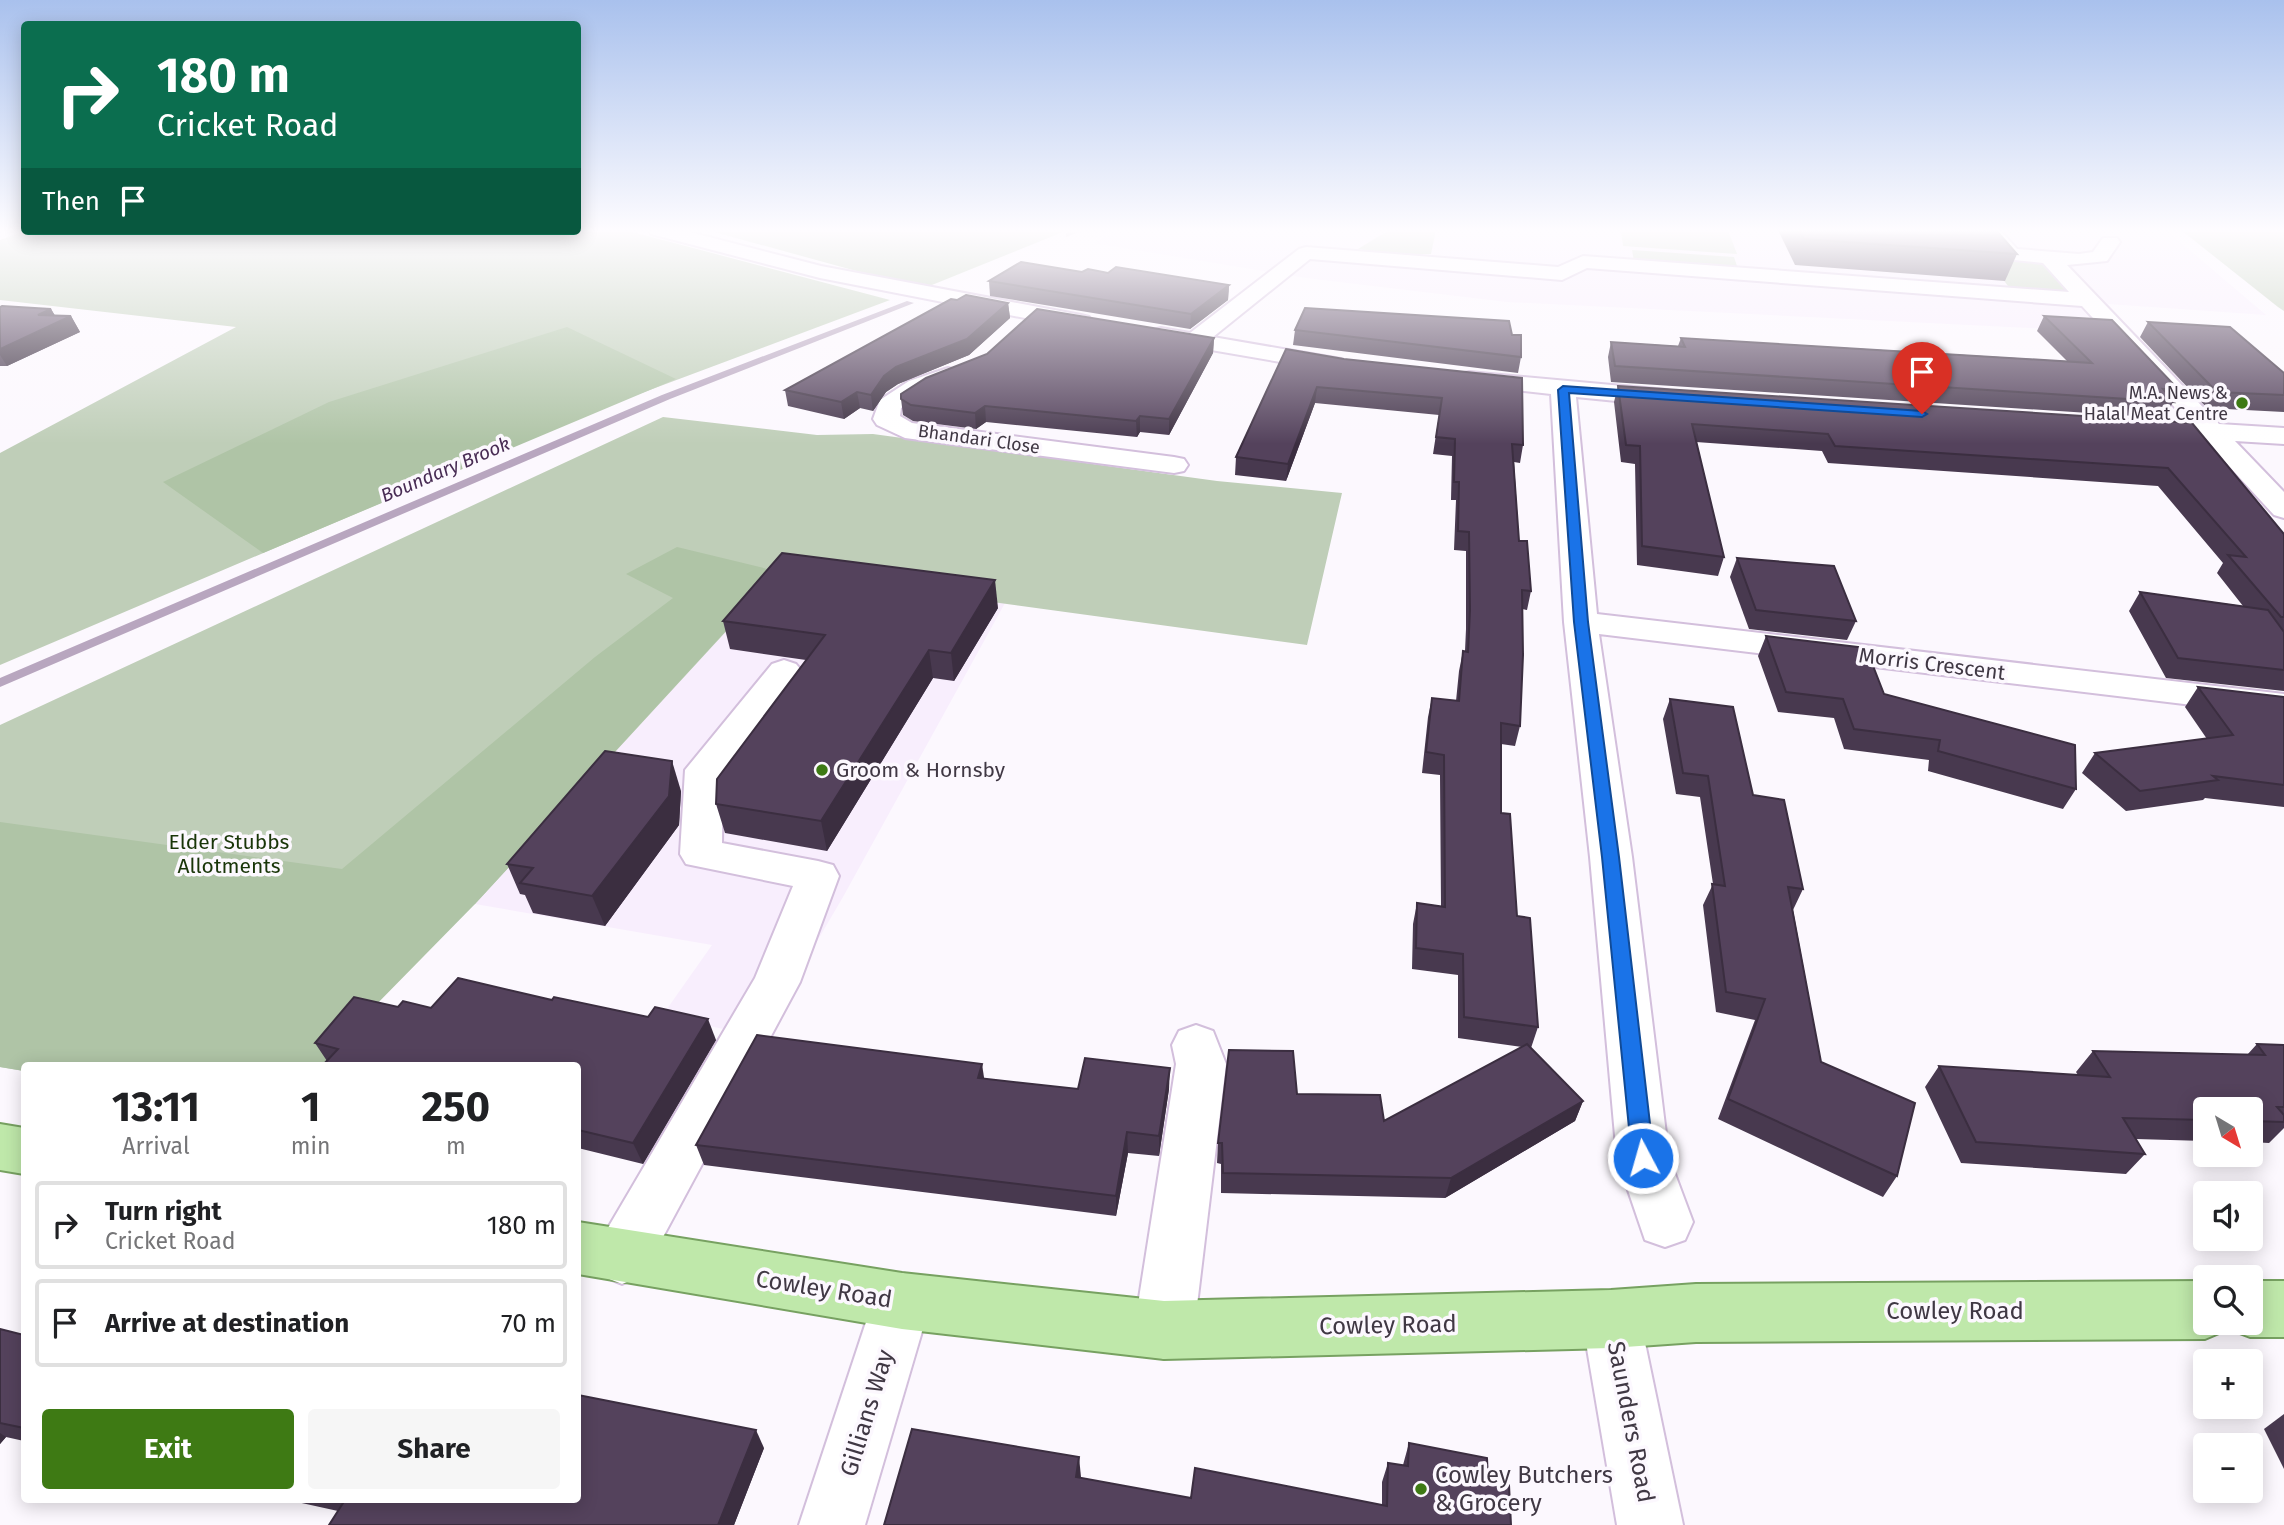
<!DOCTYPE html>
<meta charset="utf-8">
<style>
:root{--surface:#fff;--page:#f6f6f6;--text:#202124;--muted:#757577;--line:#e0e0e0;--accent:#3e7a14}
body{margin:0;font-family:"Fira Sans",sans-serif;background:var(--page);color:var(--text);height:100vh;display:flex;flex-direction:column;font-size:26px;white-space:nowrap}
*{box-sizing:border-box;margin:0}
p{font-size:23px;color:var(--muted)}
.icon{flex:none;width:38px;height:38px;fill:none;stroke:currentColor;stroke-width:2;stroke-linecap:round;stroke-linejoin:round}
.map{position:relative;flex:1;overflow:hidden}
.side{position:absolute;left:21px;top:1062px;width:560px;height:441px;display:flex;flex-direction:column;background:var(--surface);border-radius:7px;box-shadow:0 4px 18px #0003}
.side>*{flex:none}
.banner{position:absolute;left:21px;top:21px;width:560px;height:214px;border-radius:7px;box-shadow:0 4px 18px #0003;background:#0b6e4f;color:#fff;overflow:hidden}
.needle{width:46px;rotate:142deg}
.tools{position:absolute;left:2193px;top:1097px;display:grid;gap:14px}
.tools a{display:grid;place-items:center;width:70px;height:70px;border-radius:7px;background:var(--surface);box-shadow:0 4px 18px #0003;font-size:35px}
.pin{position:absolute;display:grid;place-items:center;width:60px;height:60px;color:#fff;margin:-72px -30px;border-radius:50% 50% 50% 0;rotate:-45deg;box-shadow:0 0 7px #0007}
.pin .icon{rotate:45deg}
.me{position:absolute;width:77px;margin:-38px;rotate:354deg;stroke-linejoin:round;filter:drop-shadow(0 0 5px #0008)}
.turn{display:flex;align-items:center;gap:24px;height:147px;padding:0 21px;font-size:32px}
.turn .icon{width:91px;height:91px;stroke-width:2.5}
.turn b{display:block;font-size:49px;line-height:60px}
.then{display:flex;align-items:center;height:66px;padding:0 21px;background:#0003;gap:14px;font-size:26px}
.eta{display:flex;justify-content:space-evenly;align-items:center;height:119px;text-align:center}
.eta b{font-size:42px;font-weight:700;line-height:49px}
.action{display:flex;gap:14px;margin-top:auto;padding:14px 21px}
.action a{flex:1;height:80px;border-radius:7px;background:var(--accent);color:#fff;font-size:28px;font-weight:700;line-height:80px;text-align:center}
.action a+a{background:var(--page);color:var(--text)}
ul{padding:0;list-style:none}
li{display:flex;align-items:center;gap:21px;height:88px;margin:0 14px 10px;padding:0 7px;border:4px solid var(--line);border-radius:7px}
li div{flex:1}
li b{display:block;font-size:26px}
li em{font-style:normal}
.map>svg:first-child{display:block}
</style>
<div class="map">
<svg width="2284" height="1525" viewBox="0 0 2284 1525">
<rect width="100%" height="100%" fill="#fcf8fe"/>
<g fill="#f8eefd">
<path d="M 1122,230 L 2166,230 L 2266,315 L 2108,304 L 2129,328 L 2087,325 L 2090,331 L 1507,302 L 1306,278 L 1093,243 Z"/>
<path d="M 780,572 L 1005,603 L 843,897 L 761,1037 L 662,1016 L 712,945 L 475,904 Z"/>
</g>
<g fill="#bfceb8">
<path d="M 625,230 L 890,300 L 623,400 L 0,665 L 0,453 L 236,327 L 0,300 L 0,240 L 25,231 Z"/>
<path d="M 707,230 L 1068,230 L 922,289 Z"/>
<path d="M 1389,230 L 1436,230 L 1431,254 L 1394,255 L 1358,249 Z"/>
<path d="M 1621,230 L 1728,230 L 1737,254 L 1623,246 Z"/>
<path d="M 2181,230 L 2284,230 L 2284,311 L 2278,307 Z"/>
<path d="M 1632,250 L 1734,257 L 1738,269 L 1634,261 Z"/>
<path d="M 1987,258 L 2039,263 L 2047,267 L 2066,289 L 2065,292 L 2014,294 Z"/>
<path d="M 663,417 L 817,435 L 873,434 L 1217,481 L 1342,493 L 1307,645 L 780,573 L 475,904 L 24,1066 L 24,1071 L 0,1067 L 0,725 Z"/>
</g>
<g fill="#afc4a6">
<path d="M 567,327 L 676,379 L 263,553 L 163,482 L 329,402 Z"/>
<path d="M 677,547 L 780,572 L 475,904 L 370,1011 L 335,1066 L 24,1066 L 24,1071 L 0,1067 L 0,822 L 342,869 L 595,657 L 673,598 L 626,574 Z"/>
</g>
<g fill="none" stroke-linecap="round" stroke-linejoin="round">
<g fill="#b8a6bf" fill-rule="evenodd">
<path d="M 1074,230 L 1085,230 L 1066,237 L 1066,233 Z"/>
<path d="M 907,301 L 914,303 L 670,399 L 0,687 L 0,678 L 662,395 Z"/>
</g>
<g stroke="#d3bfdc" stroke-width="4">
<g id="minor">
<path d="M 649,230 L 682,230 L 821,266 L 1081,315 L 1089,317 L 1092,322 L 1089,327 L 1081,329 L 820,278 L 651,234 Z"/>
<path d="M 1981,230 L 2000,230 L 2017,249 L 2079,254 L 2093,252 L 2103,238 L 2117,238 L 2120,242 L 2107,261 L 2067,265 L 2219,424 L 2284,428 L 2284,444 L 2235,441 L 2284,492 L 2284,518 L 2274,515 L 2204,439 L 2137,434 L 2133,428 L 2137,422 L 2146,420 L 2189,423 L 2082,306 L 1587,268 L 1562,280 L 1310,259 L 1213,337 L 1341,359 L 1345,364 L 1341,369 L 1333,371 L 1153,340 L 1150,335 L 1153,330 L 1161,328 L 1190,333 L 1299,249 L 1306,247 L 1558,267 L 1583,256 L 2069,292 L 2043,263 L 2004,259 Z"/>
<path d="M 948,368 L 957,370 L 960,375 L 957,380 L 927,391 L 901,408 L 900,416 L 912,423 L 1174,457 L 1184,459 L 1188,465 L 1184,471 L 1174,473 L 905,438 L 877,425 L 873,419 L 880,400 L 909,381 Z"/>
<path d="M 1469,372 L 1667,390 L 1676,393 L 1680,398 L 1676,403 L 1667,406 L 1576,397 L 1597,614 L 2284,694 L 2284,716 L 1599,634 L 1632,857 L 1669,1158 L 1693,1222 L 1685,1240 L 1665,1247 L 1645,1240 L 1617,1158 L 1590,857 L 1564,622 L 1551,394 L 1460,384 L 1457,379 L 1460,374 Z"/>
<path d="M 784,660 L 796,664 L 802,671 L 723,772 L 722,843 L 818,861 L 833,865 L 839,876 L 800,982 L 642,1276 L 622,1284 L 602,1276 L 594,1257 L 602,1238 L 755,978 L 793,886 L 686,864 L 680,854 L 685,770 L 772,664 Z"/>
<path d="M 1196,1025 L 1213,1031 L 1226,1064 L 1194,1330 L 1185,1351 L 1164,1359 L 1143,1351 L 1134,1330 L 1176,1064 L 1172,1045 L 1179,1031 Z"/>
<path d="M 902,1273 L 923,1281 L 931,1301 L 865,1525 L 799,1525 L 873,1301 L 881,1281 Z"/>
<path d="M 1611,1290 L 1632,1299 L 1640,1319 L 1683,1525 L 1617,1525 L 1582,1319 L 1590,1299 Z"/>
</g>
</g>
<g stroke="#77a161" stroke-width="4">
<g id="major">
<path d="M 0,1124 L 24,1128 L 24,1174 L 0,1170 Z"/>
<path d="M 578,1222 L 902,1273 L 1164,1301 L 1611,1290 L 1696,1284 L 2205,1281 L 2205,1323 L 2250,1323 L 2250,1281 L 2284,1281 L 2284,1337 L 2250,1337 L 2229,1329 L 2228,1325 L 2226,1330 L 2205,1339 L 1696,1342 L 1611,1348 L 1164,1359 L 902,1329 L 578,1274 Z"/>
</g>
</g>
<use href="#minor" fill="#fff" fill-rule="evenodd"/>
<use href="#major" fill="#bfe8aa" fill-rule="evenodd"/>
</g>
<g fill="#48394f">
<path d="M 1778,230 L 1996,230 L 2017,254 L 2005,281 L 1795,265 Z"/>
<path d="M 1082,272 L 1108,273 L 1229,285 L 1228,300 L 1190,329 L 990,296 L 989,281 Z"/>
<path d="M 957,300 L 1008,303 L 1010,318 L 969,355 L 898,384 L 886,392 L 873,411 L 860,408 L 844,419 L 788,406 L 785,390 Z"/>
<path d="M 0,307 L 51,309 L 55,316 L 71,316 L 80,332 L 7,366 L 0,366 Z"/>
<path d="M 2044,316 L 2179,390 L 2165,418 L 1611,382 L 1608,357 L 1611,342 L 1678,346 L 1681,338 L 2067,361 L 2037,331 Z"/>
<path d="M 2148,322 L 2284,373 L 2284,412 L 2207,408 L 2140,337 Z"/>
<path d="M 1295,330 L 1512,335 L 1521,357 L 1518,373 L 1293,345 Z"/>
<path d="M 1214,338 L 1213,353 L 1169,435 L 1140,432 L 1137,437 L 986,422 L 976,429 L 913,421 L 903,415 L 901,399 Z"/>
<path d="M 1344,359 L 1522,378 L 1523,445 L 1520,463 L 1514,462 L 1519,541 L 1531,591 L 1527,610 L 1522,609 L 1520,726 L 1515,746 L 1501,744 L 1501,813 L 1517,916 L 1538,1027 L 1531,1048 L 1583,1101 L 1575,1121 L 1445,1198 L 1221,1193 L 1221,1164 L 1217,1163 L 1218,1143 L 1297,1094 L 1384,1121 L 1522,1047 L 1458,1038 L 1458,975 L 1412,969 L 1413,924 L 1417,903 L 1441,906 L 1440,775 L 1422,773 L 1428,717 L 1432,698 L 1456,701 L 1459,671 L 1463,651 L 1465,651 L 1466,629 L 1466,551 L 1454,550 L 1456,500 L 1451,500 L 1452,456 L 1433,454 L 1439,415 L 1315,403 L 1286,481 L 1235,475 L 1236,457 Z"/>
<path d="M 1618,386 L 2192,423 L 2284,534 L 2284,691 L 2166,678 L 2129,611 L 2140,592 L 2243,606 L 2217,573 L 2223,563 L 2158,486 L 1828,463 L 1822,451 L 1696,442 L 1724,557 L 1718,576 L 1637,565 L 1635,464 L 1621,462 L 1614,402 Z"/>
<path d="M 1737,558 L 1856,621 L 1847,640 L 1749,629 L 1730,577 Z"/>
<path d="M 998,608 L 954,681 L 933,678 L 827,851 L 725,833 L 716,804 L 806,660 L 730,649 L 723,621 Z"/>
<path d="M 1766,636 L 1884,694 L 2076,789 L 2063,809 L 1928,771 L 1929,760 L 1844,749 L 1834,718 L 1778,712 L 1758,656 Z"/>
<path d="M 2198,687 L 2284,697 L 2284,807 L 2205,798 L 2203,800 L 2126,811 L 2082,773 L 2095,753 L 2207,739 L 2185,707 Z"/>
<path d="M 1670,699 L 1753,795 L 1803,889 L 1793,910 L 1821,1062 L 1897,1176 L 1883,1197 L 1718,1119 L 1755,1020 L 1716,1012 L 1703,905 L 1713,884 L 1700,797 L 1676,794 L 1663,719 Z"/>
<path d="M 681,791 L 679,825 L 605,926 L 533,913 L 525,895 L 520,894 L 507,864 Z"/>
<path d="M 398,1007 L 431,1008 L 716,1040 L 643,1164 L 578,1148 L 578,1066 L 327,1061 L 315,1043 Z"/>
<path d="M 2257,1044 L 2284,1045 L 2284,1128 L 2269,1143 L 2250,1142 L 2250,1110 L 2205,1110 L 2205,1141 L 2136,1139 L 2145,1154 L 2126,1174 L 1961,1163 L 1925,1087 L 1939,1066 L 2078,1075 L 2076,1072 L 2093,1051 L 2247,1055 Z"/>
<path d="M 984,1079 L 1078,1089 L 1169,1089 L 1159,1156 L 1128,1153 L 1116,1216 L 704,1165 L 696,1145 Z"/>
<path d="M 0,1329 L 24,1335 L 24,1441 L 6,1437 L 0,1444 Z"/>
<path d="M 2284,1414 L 2284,1469 L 2264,1429 Z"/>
<path d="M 1409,1443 L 1488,1480 L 1511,1525 L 884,1525 L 1081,1478 L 1191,1498 L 1382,1505 L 1382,1482 L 1388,1463 L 1403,1465 Z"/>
<path d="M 764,1448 L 734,1525 L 329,1525 L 338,1511 L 288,1500 L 578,1500 Z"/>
</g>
<g fill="#3b2e40">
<path d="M 1229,285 L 1228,300 L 1190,329 L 1191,314 Z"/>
<path d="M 1008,303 L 1010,318 L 969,355 L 898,384 L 886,392 L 873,411 L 871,395 L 884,376 L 896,367 Z"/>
<path d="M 51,309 L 59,322 L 71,316 L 80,332 L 7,366 L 0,355 L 0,349 L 38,315 Z"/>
<path d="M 1214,338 L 1213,353 L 1169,435 L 1169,419 Z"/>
<path d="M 1317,387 L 1315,403 L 1286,481 L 1288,464 Z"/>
<path d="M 857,392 L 860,408 L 844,419 L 841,402 Z"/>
<path d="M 985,406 L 986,422 L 976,429 L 975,413 Z"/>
<path d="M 1140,416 L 1140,432 L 1137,437 L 1136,421 Z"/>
<path d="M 995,580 L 998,608 L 954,681 L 951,653 Z"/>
<path d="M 929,650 L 933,678 L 827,851 L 821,821 Z"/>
<path d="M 672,761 L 681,791 L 679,825 L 605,926 L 592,896 Z"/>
<path d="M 708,1019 L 716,1040 L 643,1164 L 633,1143 Z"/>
<path d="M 982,1064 L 985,1084 L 978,1078 Z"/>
<path d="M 1170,1068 L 1169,1089 L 1159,1156 L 1159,1136 Z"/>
<path d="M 1583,1101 L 1575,1121 L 1445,1198 L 1451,1178 Z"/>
<path d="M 1127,1132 L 1128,1153 L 1116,1216 L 1116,1196 Z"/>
<path d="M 756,1430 L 764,1448 L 734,1525 L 718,1525 Z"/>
<path d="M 0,1433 L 6,1437 L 0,1444 Z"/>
<path d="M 1079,1457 L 1081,1477 L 1078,1497 L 1076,1477 Z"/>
</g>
<g fill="#54425c" stroke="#3b2e40" stroke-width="2">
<path d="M 1799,230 L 1996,230 L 2017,254 L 1804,239 Z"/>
<path d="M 1021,262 L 1082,272 L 1088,269 L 1108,273 L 1116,267 L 1229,285 L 1191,314 L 989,281 Z"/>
<path d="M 966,295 L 1008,303 L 967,339 L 896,367 L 884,376 L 871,395 L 857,392 L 841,402 L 785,390 L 951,299 L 957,300 Z"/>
<path d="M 2,306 L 51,309 L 38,315 L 71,316 L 0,349 L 0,307 Z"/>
<path d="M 1305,308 L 1509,321 L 1512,335 L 1521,335 L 1521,357 L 1295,330 Z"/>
<path d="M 1037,309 L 1214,338 L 1169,419 L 1140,416 L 1136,421 L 985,406 L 975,413 L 911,405 L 901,399 L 901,394 L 926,378 L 987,354 Z"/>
<path d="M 2044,316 L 2112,320 L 2179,390 L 2163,389 L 2174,402 L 1615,366 L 1611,342 L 1685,347 L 1681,338 L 2092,363 Z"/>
<path d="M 2148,322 L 2230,327 L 2284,373 L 2284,395 L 2217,392 Z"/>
<path d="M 1286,349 L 1344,359 L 1522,378 L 1523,445 L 1512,444 L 1519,541 L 1527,541 L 1531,591 L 1522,590 L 1523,655 L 1520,726 L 1501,723 L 1501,813 L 1510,814 L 1517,916 L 1530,918 L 1538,1027 L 1464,1017 L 1463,954 L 1416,948 L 1417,903 L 1445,907 L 1444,755 L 1426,752 L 1432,698 L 1459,701 L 1463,651 L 1468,652 L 1470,610 L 1469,532 L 1458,531 L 1459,482 L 1454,482 L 1455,439 L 1436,437 L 1442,398 L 1317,387 L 1288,464 L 1236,457 Z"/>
<path d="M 1618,386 L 2192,423 L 2284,534 L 2284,617 L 2281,617 L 2228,555 L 2246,557 L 2168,468 L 1835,446 L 1828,434 L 1692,424 L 1724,557 L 1642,546 L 1640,446 L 1626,445 Z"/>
<path d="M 782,553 L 995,580 L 951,653 L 929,650 L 821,821 L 716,804 L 717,779 L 825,635 L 723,621 Z"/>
<path d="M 1737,558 L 1834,566 L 1856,621 L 1756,610 Z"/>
<path d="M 2140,592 L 2268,610 L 2284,632 L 2284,670 L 2178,658 Z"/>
<path d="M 1766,636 L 1866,648 L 1884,694 L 2075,745 L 2076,789 L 1938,751 L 1940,740 L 1854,729 L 1843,699 L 1786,692 Z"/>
<path d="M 2198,687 L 2284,697 L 2284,785 L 2213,776 L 2218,780 L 2140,791 L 2095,753 L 2233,735 Z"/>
<path d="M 1670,699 L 1733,707 L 1753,795 L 1784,800 L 1803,889 L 1788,887 L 1821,1062 L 1915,1103 L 1897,1176 L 1728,1099 L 1765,999 L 1726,992 L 1712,884 L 1725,886 L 1708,776 L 1683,773 Z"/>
<path d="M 605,751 L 672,761 L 669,796 L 592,896 L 520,883 L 533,868 L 507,864 Z"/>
<path d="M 458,978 L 552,1000 L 554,997 L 648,1017 L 655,1007 L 708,1019 L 633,1143 L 578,1130 L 578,1066 L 322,1066 L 338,1049 L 315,1043 L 354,997 L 398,1007 L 403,1001 L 431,1008 Z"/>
<path d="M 757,1035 L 982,1064 L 978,1078 L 1078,1089 L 1085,1058 L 1170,1068 L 1159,1136 L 1127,1132 L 1116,1196 L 696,1145 Z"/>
<path d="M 1527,1044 L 1583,1101 L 1451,1178 L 1223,1173 L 1222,1143 L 1218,1143 L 1229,1050 L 1293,1051 L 1297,1094 L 1380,1095 L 1384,1121 Z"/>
<path d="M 2257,1044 L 2284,1045 L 2284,1107 L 2277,1107 L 2284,1115 L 2284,1122 L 2250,1121 L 2250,1110 L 2205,1110 L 2205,1120 L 2123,1118 L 2145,1154 L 1976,1142 L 1939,1066 L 2110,1077 L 2093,1051 L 2265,1055 Z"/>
<path d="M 0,1329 L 24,1335 L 24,1428 L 0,1423 Z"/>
<path d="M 578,1395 L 756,1430 L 718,1525 L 329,1525 L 345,1500 L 578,1500 Z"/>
<path d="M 912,1429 L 1079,1457 L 1076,1477 L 1191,1498 L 1195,1468 L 1387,1506 L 1388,1463 L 1408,1466 L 1409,1443 L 1487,1458 L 1488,1480 L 1509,1485 L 1511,1525 L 884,1525 Z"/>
</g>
<linearGradient id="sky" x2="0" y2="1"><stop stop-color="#a9c1ed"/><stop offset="0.52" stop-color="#fefcff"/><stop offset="1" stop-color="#fefcff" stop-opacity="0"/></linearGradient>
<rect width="2284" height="444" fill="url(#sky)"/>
<path fill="#1a73e8" stroke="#114b97" stroke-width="2" d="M 1563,386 L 1922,411 L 1927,414 L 1922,417 L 1569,393 L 1588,622 L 1619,857 L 1654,1158 L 1651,1164 L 1643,1167 L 1635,1164 L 1632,1158 L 1602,857 L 1574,622 L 1558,390 Z"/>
<g fill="#3e7a14" stroke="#fcf8fe" stroke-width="2.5">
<circle cx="2242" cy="403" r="7"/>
<circle cx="822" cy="770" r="7"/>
<circle cx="1421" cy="1489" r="7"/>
</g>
<g text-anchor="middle" stroke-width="7" stroke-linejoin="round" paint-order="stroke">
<g font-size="18" fill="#403844" stroke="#fcf8fe" text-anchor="end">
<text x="2228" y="399">M.A. News &amp;<tspan x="2228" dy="21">Halal Meat Centre</tspan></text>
</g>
<g font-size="18" fill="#403844" stroke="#fcf8fe">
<text transform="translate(979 439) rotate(8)" y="6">Bhandari Close</text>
</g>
<g font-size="19" font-style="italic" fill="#482c54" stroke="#fcf8fe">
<text transform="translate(445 469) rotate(-23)" y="7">Boundary Brook</text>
</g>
<g font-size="21" fill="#403844" stroke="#fcf8fe">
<text transform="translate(1932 664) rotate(7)" y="7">Morris Crescent</text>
</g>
<g font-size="21" fill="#403844" stroke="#fcf8fe" text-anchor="start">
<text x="836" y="777">Groom &amp; Hornsby</text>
</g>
<g font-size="21" fill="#193508" stroke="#fcf8fe">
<text x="229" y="849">Elder Stubbs<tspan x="229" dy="24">Allotments</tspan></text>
</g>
<g font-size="24" fill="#403844" stroke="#fcf8fe">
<text transform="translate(824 1289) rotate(9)" y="8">Cowley Road</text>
<text x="1955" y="1319">Cowley Road</text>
<text transform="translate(1388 1325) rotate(-1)" y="8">Cowley Road</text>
<text transform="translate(867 1413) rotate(-73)" y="8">Gillians Way</text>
<text transform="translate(1631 1422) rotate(79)" y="8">Saunders Road</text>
</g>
<g font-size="24" fill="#403844" stroke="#fcf8fe" text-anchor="start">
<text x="1435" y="1483">Cowley Butchers<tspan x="1435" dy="28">&amp; Grocery</tspan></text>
</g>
</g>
</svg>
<div class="tools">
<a><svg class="needle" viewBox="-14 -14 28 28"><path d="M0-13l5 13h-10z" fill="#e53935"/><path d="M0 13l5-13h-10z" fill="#757577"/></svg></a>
<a><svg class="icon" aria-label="sound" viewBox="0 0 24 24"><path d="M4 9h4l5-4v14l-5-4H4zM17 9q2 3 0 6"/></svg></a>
<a><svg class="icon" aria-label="search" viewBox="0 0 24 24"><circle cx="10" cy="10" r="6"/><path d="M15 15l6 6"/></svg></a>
<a>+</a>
<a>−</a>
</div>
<div class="pin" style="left:1922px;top:414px;background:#d93025"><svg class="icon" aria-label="arrive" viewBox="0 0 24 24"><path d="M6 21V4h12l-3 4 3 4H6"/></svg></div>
<svg class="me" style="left:1643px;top:1158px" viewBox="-20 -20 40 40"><circle r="17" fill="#1a73e8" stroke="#fff" stroke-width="3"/><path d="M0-11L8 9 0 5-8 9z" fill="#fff"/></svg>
<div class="banner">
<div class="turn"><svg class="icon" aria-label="right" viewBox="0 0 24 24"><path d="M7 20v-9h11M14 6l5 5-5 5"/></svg><div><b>180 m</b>Cricket Road</div></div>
<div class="then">Then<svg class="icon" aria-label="arrive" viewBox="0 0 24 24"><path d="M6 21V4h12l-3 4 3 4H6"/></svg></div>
</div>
<section class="side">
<div class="eta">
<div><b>13:11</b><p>Arrival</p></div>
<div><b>1</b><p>min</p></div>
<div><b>250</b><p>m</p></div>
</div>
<ul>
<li><svg class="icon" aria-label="right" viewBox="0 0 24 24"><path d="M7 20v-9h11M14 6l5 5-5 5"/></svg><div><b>Turn right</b><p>Cricket Road</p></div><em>180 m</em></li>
<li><svg class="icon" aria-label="arrive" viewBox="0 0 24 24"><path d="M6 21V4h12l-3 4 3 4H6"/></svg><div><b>Arrive at destination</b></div><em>70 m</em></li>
</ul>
<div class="action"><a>Exit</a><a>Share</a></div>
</section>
</div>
